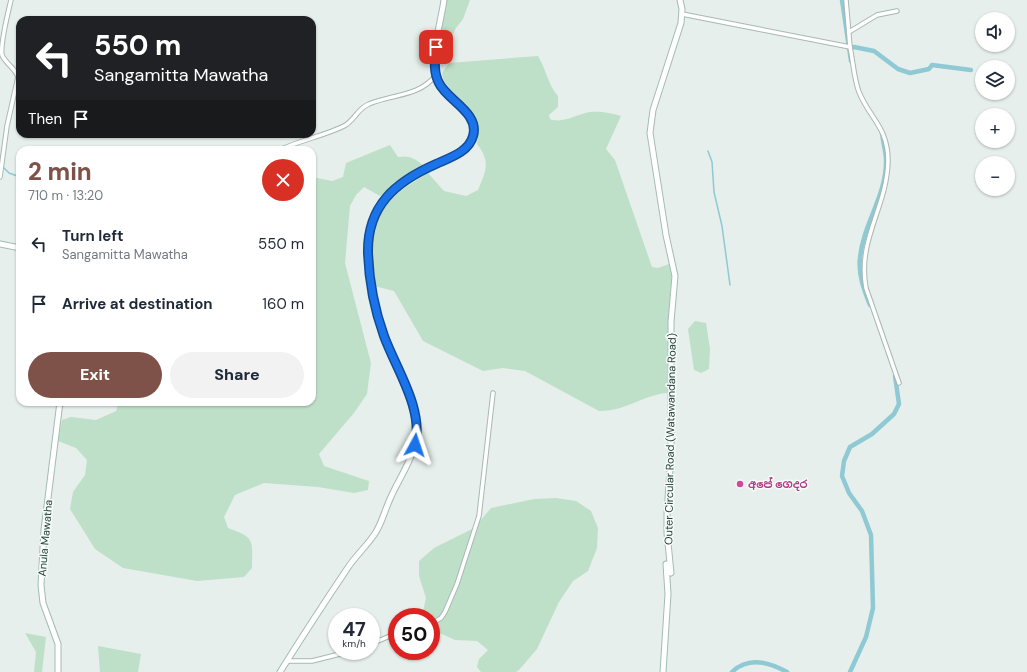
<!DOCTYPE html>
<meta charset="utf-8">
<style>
:root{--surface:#fff;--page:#f2f2f3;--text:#1f2937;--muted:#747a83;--accent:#7f5249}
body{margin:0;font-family:"DM Sans","Noto Sans Sinhala",sans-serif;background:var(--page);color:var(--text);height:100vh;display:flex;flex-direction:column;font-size:15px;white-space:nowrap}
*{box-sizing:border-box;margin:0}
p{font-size:13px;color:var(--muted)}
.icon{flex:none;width:22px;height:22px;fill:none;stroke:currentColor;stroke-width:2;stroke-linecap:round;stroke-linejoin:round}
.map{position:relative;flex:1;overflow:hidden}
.sheet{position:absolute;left:16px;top:146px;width:300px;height:260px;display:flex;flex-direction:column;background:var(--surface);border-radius:12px;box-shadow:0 1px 3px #0004}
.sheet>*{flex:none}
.top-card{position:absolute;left:16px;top:16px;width:300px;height:122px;border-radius:12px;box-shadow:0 1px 3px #0004;background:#202124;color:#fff;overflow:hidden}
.tools{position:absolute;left:975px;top:12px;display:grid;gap:8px}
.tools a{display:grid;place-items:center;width:40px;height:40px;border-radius:50%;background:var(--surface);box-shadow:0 1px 3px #0004;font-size:20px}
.speed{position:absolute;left:328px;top:608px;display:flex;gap:8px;font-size:20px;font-weight:700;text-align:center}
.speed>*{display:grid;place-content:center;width:52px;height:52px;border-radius:50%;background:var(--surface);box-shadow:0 1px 3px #0004;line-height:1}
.speed small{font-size:10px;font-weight:400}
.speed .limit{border:6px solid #d22;background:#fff;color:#111}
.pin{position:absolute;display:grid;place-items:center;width:34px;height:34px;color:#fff;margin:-17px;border-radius:8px;box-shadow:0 2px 6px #0006}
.me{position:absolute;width:44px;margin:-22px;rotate:5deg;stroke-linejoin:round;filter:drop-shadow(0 0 3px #0008)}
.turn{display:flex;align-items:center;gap:14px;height:84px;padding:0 12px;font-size:18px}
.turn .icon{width:52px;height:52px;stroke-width:2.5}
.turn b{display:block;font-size:28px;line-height:34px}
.then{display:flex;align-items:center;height:38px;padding:0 12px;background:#0003;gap:8px;font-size:15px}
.round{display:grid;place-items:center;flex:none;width:42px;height:42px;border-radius:21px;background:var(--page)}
.head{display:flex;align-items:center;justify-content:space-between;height:68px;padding:0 12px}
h1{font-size:24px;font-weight:800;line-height:30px;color:var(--accent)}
.primary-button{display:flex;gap:8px;margin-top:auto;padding:8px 12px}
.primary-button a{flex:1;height:46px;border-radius:24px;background:var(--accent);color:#fff;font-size:16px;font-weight:800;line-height:46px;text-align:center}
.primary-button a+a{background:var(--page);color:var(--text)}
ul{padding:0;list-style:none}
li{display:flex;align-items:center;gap:12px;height:60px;padding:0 12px}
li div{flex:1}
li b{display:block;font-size:15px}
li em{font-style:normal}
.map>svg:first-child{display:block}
</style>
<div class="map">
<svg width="1027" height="672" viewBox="0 0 1027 672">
<rect width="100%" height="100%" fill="#e6efeb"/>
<g fill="#bfe0c8">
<path d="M 446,0 L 470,0 L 463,19 L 456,28 L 440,62 L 437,62 L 437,52 Z"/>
<path d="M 538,56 C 547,71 547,83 558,96 L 558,107 L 549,115 L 550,119 C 563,124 577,114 590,112 C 601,111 611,113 621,116 L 606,149 L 615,160 L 652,267 L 658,268 L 669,264 L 672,275 L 668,320 L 667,393 C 643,395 624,412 599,411 L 525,371 L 503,368 L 483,371 L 423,341 L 394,291 L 374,286 C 374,268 371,247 374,230 C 379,202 407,186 428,173 L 444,191 L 466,196 L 478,190 C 486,171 491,162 477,144 C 480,121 471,110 455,94 C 449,86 443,84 442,73 L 449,63 Z"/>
<path d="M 390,145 L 398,157 C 408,155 415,158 423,165 L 399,180 L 380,196 L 364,187 L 356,195 L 350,206 L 345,263 L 371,363 L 367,394 L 354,413 L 319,454 L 324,466 L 369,481 L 368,490 L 354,493 L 318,487 L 264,483 L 235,495 L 224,517 L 228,528 C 256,538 252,540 252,568 L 244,577 L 197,581 L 123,568 L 95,549 L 70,509 L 73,492 L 85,475 L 87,460 L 76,448 L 58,441 L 62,420 L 71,417 L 96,420 L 116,411 L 119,402 L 312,402 L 312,177 L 332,181 L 343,177 L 346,163 Z"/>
<path d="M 695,321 L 706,323 L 710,349 L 709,369 L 701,373 L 694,370 L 688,329 Z"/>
<path d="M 556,498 L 576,501 L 591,511 L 598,528 L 597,548 L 588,571 L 573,581 L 559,602 L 537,649 L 519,670 L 516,672 L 481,672 L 477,667 L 479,659 L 488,650 L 477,641 L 455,640 L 433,630 L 431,626 L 431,617 L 426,617 L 423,611 L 426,598 L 419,576 L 419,561 L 434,548 L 474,528 L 491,508 L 534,499 Z"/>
<path d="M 25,633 L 46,637 L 42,672 L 34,672 L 36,652 Z"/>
<path d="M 98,646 L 141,654 L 138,672 L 100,672 Z"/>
</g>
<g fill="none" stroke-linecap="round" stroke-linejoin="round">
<g stroke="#8ec9d4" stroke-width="1.5">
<path d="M 708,151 L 712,162 L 714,192 L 722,226 L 730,285"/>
<path d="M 3,167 L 9,173 L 20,177"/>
</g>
<g stroke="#8ec9d4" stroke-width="4.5">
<path d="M 842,0 L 851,61"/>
<path d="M 849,49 L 854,47 L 874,51 L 898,69 L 910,73 L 929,69 L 932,65 L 971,70"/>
<path d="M 870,305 C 864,290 858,274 860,258 C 863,224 887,195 886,160 C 886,152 883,142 882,133"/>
<path d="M 732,672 C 748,656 769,662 787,672"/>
<path d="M 850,672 L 866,637 L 873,608 L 871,535 L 862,511 L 849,493 L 842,476 L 844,461 L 850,447 L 872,434 L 894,414 L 899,404 L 895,376"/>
</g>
<g stroke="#a8b8b2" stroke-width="5.5">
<g id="street">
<path d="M 846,0 L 850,47"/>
<path d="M 682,14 L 850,47 C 853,61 854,79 859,92 C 870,119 888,127 888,161 C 887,208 857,239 866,288 L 899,383"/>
<path d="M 849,32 L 877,15 L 897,11"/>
<path d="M 280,150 C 300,140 324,136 344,126 C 354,121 358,108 369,104 C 392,94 419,97 436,75"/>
<path d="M 0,177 L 7,126 L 18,77 C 15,68 6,64 2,55 C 0,44 8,13 11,0"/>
<path d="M 431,624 L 441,618 L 445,612 L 457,584 L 479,516 L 493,393"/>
<path d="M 371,644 L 397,633"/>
<path d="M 287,661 L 312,661 L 352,651"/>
</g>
</g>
<g stroke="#a4bbb3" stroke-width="7">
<g id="secondary">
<path d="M 0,244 L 20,248"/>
<path d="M 58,672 L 58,644 L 43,603 L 41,585 L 44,530 L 60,402"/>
<path d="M 280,672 C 302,637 324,603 347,569 C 355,556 368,545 376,532 C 382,522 385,510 390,499 C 401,473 422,449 415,419 C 411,396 400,377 392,356 C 377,319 363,273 369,233 C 374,198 404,178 434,165 C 447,159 466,154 472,139 C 483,114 446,101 438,82 C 428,61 441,23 444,0"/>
<path d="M 663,672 L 668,594 L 666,564 L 671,573 L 667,533 L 667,514 L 671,454 L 671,322 L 675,276 L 666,235 L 650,133 L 653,110 L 681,23 L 682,9 L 680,0"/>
</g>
</g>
<use href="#street" stroke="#fff" stroke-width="3.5"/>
<use href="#secondary" stroke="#fff" stroke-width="5"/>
</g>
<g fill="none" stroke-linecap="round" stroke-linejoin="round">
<g stroke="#114b97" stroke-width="10">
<path id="route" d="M 415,445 C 424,409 396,369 384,336 C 375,311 369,280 368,253 C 367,206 395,182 436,164 C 449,158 469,152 473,136 C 480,113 447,100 439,83 C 433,72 435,59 436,47"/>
</g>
<use href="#route" stroke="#1a73e8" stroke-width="7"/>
</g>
<circle fill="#d1479c" stroke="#f7fbf9" stroke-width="1.5" cx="740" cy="484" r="4"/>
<g text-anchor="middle" stroke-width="3" stroke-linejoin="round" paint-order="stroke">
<g font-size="11" fill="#24423a" stroke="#f7fbf9">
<text transform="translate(670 439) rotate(-89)" y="4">Outer Circular Road (Watawandana Road)</text>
<text transform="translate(45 538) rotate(-85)" y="4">Anula Mawatha</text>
</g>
<g font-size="11" font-weight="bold" fill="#b23c85" stroke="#f7fbf9" text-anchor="start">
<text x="748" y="488">අපේ ගෙදර</text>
</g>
</g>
</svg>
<div class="tools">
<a><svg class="icon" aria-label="sound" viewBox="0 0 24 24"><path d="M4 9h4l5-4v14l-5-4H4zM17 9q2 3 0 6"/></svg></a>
<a><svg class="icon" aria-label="layers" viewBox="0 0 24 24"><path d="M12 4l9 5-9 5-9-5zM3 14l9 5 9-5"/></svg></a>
<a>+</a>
<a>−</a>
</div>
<div class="speed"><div>47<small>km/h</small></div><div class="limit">50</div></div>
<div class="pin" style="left:436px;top:47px;background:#d93025"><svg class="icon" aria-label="arrive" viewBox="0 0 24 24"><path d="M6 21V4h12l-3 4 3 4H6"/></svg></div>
<svg class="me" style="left:415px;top:445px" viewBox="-20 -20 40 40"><path d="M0-17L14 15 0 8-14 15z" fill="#1a73e8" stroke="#fff" stroke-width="4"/></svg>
<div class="top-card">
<div class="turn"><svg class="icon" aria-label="left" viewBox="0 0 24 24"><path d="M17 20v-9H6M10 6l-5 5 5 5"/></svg><div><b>550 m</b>Sangamitta Mawatha</div></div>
<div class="then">Then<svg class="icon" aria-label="arrive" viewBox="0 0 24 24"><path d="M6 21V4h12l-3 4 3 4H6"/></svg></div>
</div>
<section class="sheet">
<div class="head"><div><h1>2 min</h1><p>710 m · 13:20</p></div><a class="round" style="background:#d93025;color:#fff"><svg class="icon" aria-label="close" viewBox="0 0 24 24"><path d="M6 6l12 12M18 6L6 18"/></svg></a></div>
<ul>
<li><svg class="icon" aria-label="left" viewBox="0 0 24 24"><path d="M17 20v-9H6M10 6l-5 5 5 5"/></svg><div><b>Turn left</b><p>Sangamitta Mawatha</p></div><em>550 m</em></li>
<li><svg class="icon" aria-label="arrive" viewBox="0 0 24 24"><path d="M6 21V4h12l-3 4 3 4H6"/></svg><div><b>Arrive at destination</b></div><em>160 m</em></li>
</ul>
<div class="primary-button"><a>Exit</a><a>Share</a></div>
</section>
</div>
